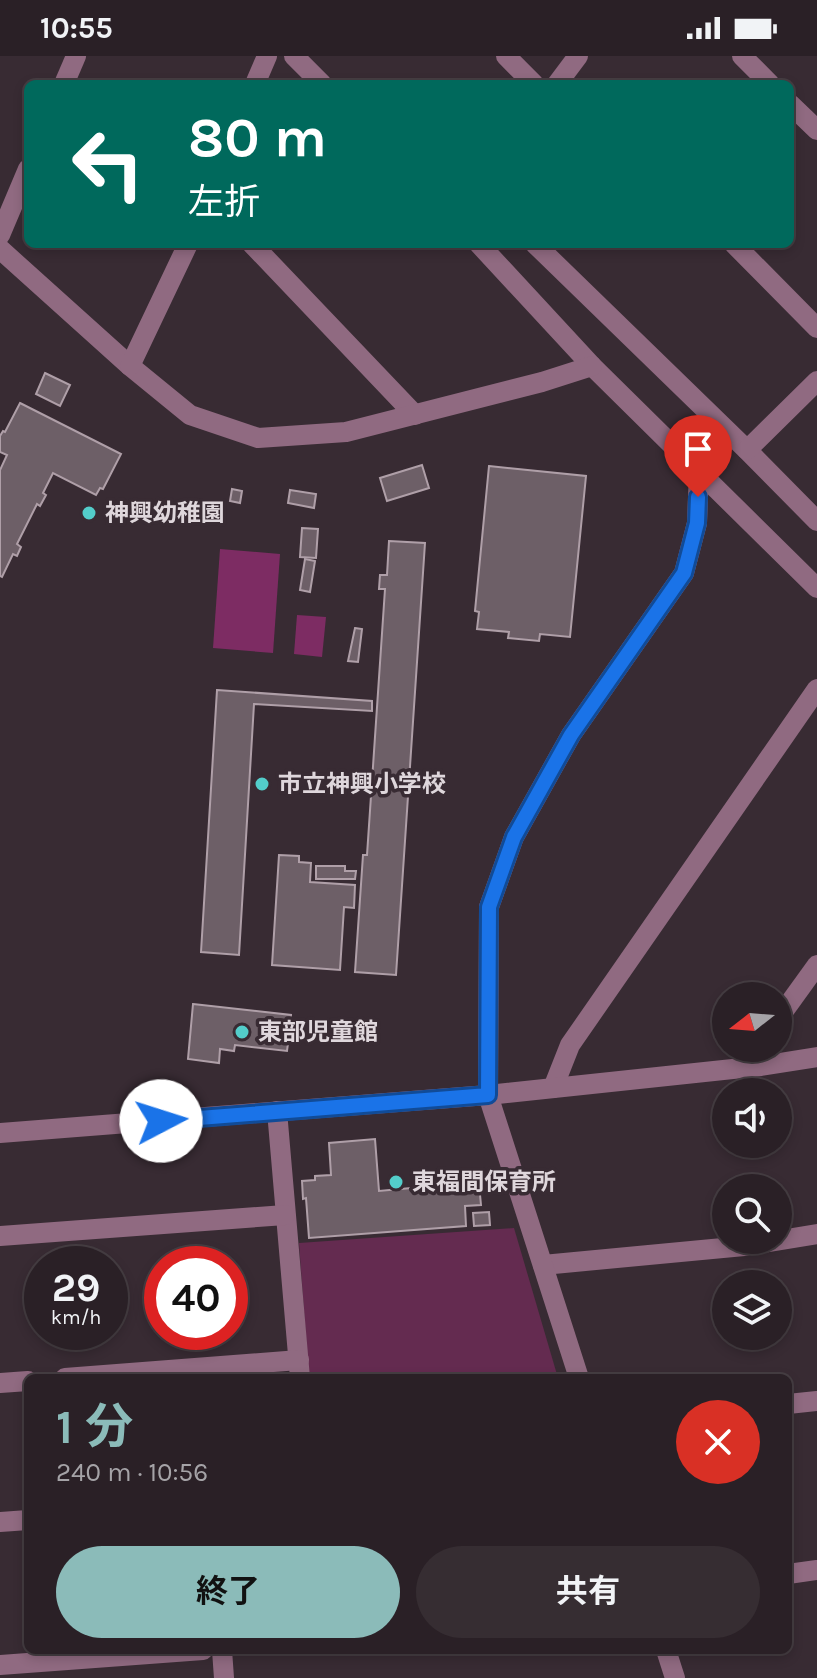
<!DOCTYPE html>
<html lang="ja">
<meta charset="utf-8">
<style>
:root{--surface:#2a2026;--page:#362d32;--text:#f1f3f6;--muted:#a5a3a7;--line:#463e43;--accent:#8bbbb9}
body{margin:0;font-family:Karla,"Noto Sans JP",sans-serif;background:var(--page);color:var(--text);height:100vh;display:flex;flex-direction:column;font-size:30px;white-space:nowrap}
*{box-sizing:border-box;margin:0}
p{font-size:26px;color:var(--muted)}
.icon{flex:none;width:44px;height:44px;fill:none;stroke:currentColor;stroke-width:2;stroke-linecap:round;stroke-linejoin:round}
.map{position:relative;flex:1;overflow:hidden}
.sheet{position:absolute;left:24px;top:1318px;width:768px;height:280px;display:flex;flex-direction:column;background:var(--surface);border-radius:12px;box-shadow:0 4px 12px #0003,0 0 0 2px var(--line)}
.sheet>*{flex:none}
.guide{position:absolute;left:24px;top:24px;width:770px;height:168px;border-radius:12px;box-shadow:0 4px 12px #0003,0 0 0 2px var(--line);background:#00695c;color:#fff;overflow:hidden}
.needle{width:52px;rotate:253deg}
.controls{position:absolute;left:712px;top:926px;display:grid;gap:16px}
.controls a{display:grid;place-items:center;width:80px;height:80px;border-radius:50%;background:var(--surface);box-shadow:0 4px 12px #0003,0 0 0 2px var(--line);font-size:40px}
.speed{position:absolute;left:24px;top:1190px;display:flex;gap:16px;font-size:40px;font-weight:700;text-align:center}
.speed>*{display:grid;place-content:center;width:104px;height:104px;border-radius:50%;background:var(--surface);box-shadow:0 4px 12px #0003,0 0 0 2px var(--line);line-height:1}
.speed small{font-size:20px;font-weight:400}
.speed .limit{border:12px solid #d22;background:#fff;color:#111}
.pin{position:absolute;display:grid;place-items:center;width:68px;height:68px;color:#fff;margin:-82px -34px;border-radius:50% 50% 50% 0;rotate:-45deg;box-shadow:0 0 8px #0007}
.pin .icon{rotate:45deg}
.me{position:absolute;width:88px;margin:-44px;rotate:85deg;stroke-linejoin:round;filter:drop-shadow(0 0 6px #0008)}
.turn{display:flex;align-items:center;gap:28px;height:168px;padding:0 32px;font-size:36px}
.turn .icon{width:104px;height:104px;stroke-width:2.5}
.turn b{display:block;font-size:56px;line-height:68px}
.round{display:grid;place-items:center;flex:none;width:84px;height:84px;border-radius:42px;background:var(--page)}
.summary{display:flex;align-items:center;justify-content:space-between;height:136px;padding:0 32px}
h1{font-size:48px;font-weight:700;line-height:60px;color:var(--accent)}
.primary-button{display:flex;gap:16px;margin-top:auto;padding:16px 32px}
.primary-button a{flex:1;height:92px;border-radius:48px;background:var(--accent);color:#111;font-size:32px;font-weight:700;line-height:92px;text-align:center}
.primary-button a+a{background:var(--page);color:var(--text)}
.status{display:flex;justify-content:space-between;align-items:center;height:56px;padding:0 40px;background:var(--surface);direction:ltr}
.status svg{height:22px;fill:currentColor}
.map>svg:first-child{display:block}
</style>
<div class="status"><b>10:55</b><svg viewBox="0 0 49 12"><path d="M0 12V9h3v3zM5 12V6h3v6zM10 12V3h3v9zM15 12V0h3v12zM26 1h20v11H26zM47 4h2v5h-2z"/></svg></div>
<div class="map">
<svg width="817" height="1622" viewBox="0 0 817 1622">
<rect width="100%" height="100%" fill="#382b33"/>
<path fill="#642b50" d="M 514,1172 L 558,1322 L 309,1322 L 299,1187 Z"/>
<g fill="#7d2c63">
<path d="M 220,493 L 280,498 L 273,597 L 213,592 Z"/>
<path d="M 297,559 L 326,561 L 322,601 L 294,598 Z"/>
</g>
<g fill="#6d5f67" stroke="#af9fa8" stroke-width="2">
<path d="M 45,317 L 70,329 L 60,350 L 36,338 Z"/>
<path d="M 20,347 L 121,398 L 103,433 L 100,432 L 96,439 L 53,417 L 43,437 L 46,439 L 40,450 L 37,448 L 17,488 L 21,491 L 17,500 L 13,498 L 2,521 L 0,520 L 0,414 L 7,399 L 0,396 L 0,380 L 3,375 L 5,376 Z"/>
<path d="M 422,409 L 429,432 L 387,445 L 380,422 Z"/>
<path d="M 489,410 L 586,420 L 570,581 L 540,578 L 539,585 L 508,582 L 509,576 L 477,573 L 479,556 L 475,555 Z"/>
<path d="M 232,433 L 242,435 L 240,447 L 230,445 Z"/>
<path d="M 290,434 L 316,438 L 314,452 L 288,447 Z"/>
<path d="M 302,472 L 318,473 L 316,502 L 300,501 Z"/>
<path d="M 389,485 L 425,487 L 396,919 L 355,916 L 363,799 L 367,799 L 385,533 L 379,533 L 380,519 L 387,519 Z"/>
<path d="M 305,503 L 315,505 L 310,536 L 300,534 Z"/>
<path d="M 355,572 L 362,573 L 358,606 L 348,605 Z"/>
<path d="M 217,634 L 372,645 L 372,655 L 254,648 L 239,899 L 201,896 Z"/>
<path d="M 279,799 L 299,800 L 299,806 L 311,807 L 310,826 L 355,829 L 354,852 L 344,851 L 340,914 L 272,909 Z"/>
<path d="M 316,810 L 345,810 L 345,815 L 356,815 L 355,823 L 316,823 Z"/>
<path d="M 193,948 L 291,959 L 290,971 L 294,971 L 293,981 L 289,980 L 287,995 L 235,989 L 234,995 L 220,993 L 219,1007 L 188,1003 Z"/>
<path d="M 375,1083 L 379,1135 L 422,1131 L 421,1124 L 463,1120 L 464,1130 L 479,1128 L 481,1149 L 465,1150 L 466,1170 L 309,1182 L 306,1142 L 303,1143 L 302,1125 L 315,1124 L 315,1120 L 331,1119 L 329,1087 Z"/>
<path d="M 489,1156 L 490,1169 L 474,1170 L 473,1157 Z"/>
</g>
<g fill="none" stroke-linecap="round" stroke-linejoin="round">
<g stroke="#906a81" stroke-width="20">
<path d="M 294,0 L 322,28"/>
<path d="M 506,0 L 534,28"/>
<path d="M 742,0 L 770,28"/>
<path d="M 64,28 L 76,0"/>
<path d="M 255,28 L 267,0"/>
<path d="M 557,28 L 578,0"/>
<path d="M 790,48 L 817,74"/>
<path d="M 0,179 L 28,113"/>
<path d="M 252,188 L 415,359"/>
<path d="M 479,188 L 592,310 L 817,532"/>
<path d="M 535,188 L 747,394 L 817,465"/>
<path d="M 734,188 L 817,272"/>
<path d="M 0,193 L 130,310 L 190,359 L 258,382 L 346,376 L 542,326 L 592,310"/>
<path d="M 130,310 L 188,188"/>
<path d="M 747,394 L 817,325"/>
<path d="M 778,963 L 817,909"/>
<path d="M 553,1032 L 570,989 L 817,633"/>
<path d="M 277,1055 L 300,1322"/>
<path d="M 0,1077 L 488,1039 L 761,1010 L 817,1001"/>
<path d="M 0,1180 L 285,1159"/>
<path d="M 543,1209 L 744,1190 L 817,1178"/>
<path d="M 65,1322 L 299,1304"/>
<path d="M 579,1322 L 488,1039 L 489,851 L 514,781 L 571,679 L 684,517 L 697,467 L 699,415"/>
<path d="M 0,1327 L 28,1325"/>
<path d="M 788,1348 L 817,1345"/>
<path d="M 0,1466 L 28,1464"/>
<path d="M 788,1518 L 817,1514"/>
<path d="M 222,1594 L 224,1622"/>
<path d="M 666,1594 L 675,1622"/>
<path d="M 0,1609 L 203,1594"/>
</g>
</g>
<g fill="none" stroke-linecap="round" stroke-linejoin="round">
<g stroke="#114b97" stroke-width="20">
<path id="route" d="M 161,1065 L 488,1039 L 489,851 L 514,781 L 571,679 L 684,517 L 697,467 L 698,441"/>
</g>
<use href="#route" stroke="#1a73e8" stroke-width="14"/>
</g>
<g fill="#53cdca" stroke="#382b33" stroke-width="3">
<circle cx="89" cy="457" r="8"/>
<circle cx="262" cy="728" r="8"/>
<circle cx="242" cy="976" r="8"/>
<circle cx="396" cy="1126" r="8"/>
</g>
<g text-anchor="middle" stroke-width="7" stroke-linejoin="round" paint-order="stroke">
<g font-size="24" font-weight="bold" fill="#dfd7dc" stroke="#382b33" text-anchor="start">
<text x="105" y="465">神興幼稚園</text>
<text x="278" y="736">市立神興小学校</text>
<text x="258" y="984">東部児童館</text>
<text x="412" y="1134">東福間保育所</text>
</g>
</g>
</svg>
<div class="controls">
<a><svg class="needle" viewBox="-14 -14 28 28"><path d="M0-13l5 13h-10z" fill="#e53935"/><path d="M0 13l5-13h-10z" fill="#a5a3a7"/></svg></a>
<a><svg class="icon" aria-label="sound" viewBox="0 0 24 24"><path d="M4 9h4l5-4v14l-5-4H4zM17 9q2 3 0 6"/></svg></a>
<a><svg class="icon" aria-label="search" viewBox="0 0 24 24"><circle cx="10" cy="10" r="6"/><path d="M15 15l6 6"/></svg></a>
<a><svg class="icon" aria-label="layers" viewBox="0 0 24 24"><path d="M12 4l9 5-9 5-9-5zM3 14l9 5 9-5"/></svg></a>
</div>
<div class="speed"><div>29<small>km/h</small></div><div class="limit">40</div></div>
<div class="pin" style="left:698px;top:441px;background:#d93025"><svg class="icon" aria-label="arrive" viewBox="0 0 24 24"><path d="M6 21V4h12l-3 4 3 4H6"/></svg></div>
<svg class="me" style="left:161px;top:1065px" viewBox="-20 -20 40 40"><circle r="19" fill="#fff"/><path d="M0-13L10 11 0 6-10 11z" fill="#1a73e8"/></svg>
<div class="guide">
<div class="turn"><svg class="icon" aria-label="left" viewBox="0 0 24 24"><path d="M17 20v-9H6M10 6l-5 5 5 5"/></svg><div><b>80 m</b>左折</div></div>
</div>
<section class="sheet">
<div class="summary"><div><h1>1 分</h1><p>240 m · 10:56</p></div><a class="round" style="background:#d93025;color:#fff"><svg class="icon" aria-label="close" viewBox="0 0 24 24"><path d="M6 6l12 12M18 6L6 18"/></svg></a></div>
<div class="primary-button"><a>終了</a><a>共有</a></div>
</section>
</div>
